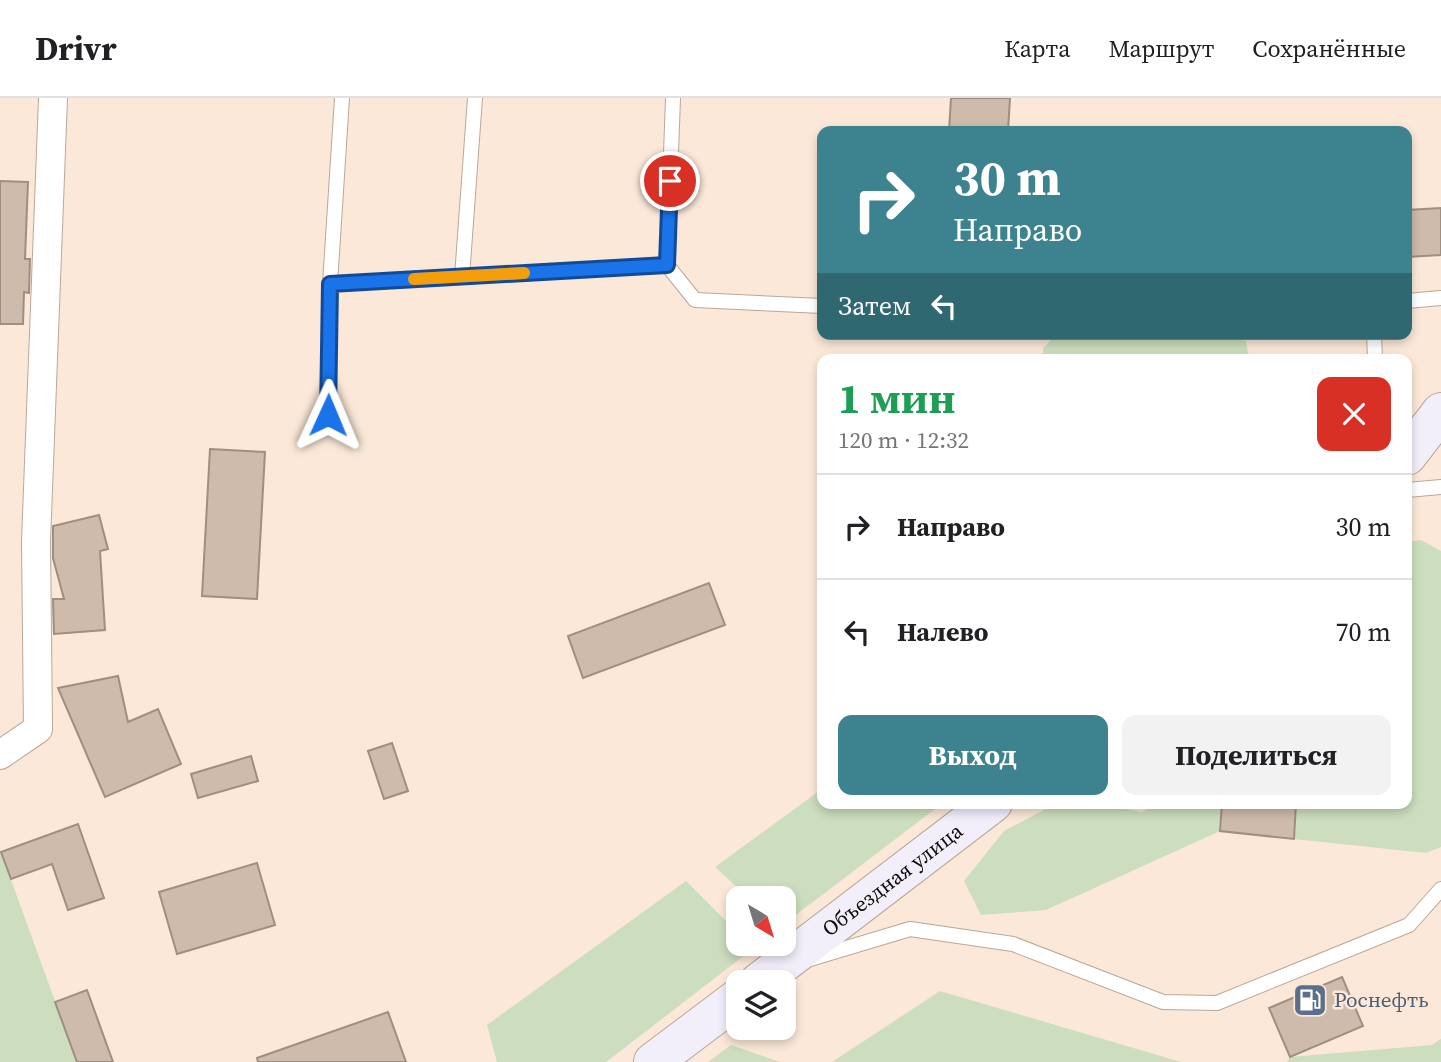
<!DOCTYPE html>
<html lang="ru">
<meta charset="utf-8">
<style>
:root{--surface:#fff;--page:#f2f2f2;--text:#202124;--muted:#757577;--line:#e0e0e0;--accent:#3d838f}
body{margin:0;font-family:"Source Serif 4",serif;background:var(--page);color:var(--text);height:100vh;display:flex;flex-direction:column;font-size:26px;white-space:nowrap}
*{box-sizing:border-box;margin:0}
p{font-size:23px;color:var(--muted)}
.icon{flex:none;width:38px;height:38px;fill:none;stroke:currentColor;stroke-width:2;stroke-linecap:round;stroke-linejoin:round}
.map{position:relative;flex:1;overflow:hidden}
.drawer{position:absolute;left:817px;top:256px;width:595px;height:455px;display:flex;flex-direction:column;background:var(--surface);border-radius:14px;box-shadow:0 4px 10px #0003}
.drawer>*{flex:none}
.top-card{position:absolute;left:817px;top:28px;width:595px;height:214px;border-radius:14px;box-shadow:0 4px 10px #0003;background:#3d838f;color:#fff;overflow:hidden}
.needle{width:46px;rotate:142deg}
.buttons{position:absolute;left:726px;top:788px;display:grid;gap:14px}
.buttons a{display:grid;place-items:center;width:70px;height:70px;border-radius:14px;background:var(--surface);box-shadow:0 4px 10px #0003;font-size:35px}
.pin{position:absolute;display:grid;place-items:center;width:60px;height:60px;color:#fff;margin:-30px;border:4px solid #fff;border-radius:50%;box-shadow:0 2px 7px #0007}
.me{position:absolute;width:77px;margin:-38px;rotate:1deg;stroke-linejoin:round;filter:drop-shadow(0 0 5px #0008)}
.turn{display:flex;align-items:center;gap:24px;height:147px;padding:0 21px;font-size:32px}
.turn .icon{width:91px;height:91px;stroke-width:2.5}
.turn b{display:block;font-size:49px;line-height:60px}
.then{display:flex;align-items:center;height:66px;padding:0 21px;background:#0003;gap:14px;font-size:26px}
.round{display:grid;place-items:center;flex:none;width:74px;height:74px;border-radius:14px;background:var(--page)}
.summary{display:flex;align-items:center;justify-content:space-between;height:119px;padding:0 21px}
h1{font-size:42px;font-weight:700;line-height:52px;color:#1e9e55}
.primary-button{display:flex;gap:14px;margin-top:auto;padding:14px 21px}
.primary-button a{flex:1;height:80px;border-radius:14px;background:var(--accent);color:#fff;font-size:28px;font-weight:700;line-height:80px;text-align:center}
.primary-button a+a{background:var(--page);color:var(--text)}
ul{padding:0;list-style:none}
li{display:flex;align-items:center;gap:21px;height:105px;padding:0 21px;border-top:2px solid var(--line)}
li div{flex:1}
li b{display:block;font-size:26px}
li em{font-style:normal}
header{display:flex;align-items:center;gap:42px;box-sizing:border-box;height:98px;padding:0 35px;background:var(--surface);border-bottom:2px solid var(--line)}
header strong{font-size:33px}
nav{display:flex;gap:38px;margin-inline-start:auto;font-size:24px}
.map>svg:first-child{display:block}
</style>
<header>
<strong>Drivr</strong>
<nav><a>Карта</a><a>Маршрут</a><a>Сохранённые</a></nav>
</header>
<div class="map">
<svg width="1441" height="964" viewBox="0 0 1441 964">
<rect width="100%" height="100%" fill="#fbe8d8"/>
<g fill="#ccdebd">
<path d="M 1057,236 L 1223,236 L 1225,240 L 1246,243 L 1249,261 L 1043,261 L 1043,250 Z"/>
<path d="M 1421,442 L 1441,453 L 1441,749 L 1426,755 L 1294,741 L 1296,705 L 1407,705 L 1407,444 Z"/>
<path d="M 822,691 L 822,705 L 938,705 L 939,708 L 784,826 L 784,800 L 749,800 L 715,769 Z"/>
<path d="M 1057,705 L 1090,705 L 1142,714 L 1160,705 L 1222,705 L 1220,733 L 1046,812 L 981,817 L 964,783 L 1004,733 Z"/>
<path d="M 0,754 L 1,754 L 77,964 L 0,964 Z"/>
<path d="M 686,783 L 738,835 L 738,845 L 749,845 L 754,850 L 606,964 L 497,964 L 487,927 Z"/>
<path d="M 940,893 L 1181,964 L 832,964 Z"/>
<path d="M 1441,941 L 1441,964 L 1287,964 L 1290,959 L 1432,947 Z"/>
<path d="M 731,947 L 780,964 L 708,964 Z"/>
</g>
<g fill="#cebbac" stroke="#a08e80" stroke-width="2">
<path d="M 951,0 L 1010,0 L 1008,33 L 949,33 Z"/>
<path d="M 0,83 L 28,84 L 25,161 L 30,161 L 29,195 L 24,194 L 23,226 L 0,226 Z"/>
<path d="M 1441,110 L 1441,157 L 1407,159 L 1407,112 Z"/>
<path d="M 210,351 L 265,354 L 257,501 L 202,498 Z"/>
<path d="M 99,417 L 108,451 L 100,453 L 105,532 L 54,536 L 53,501 L 64,501 L 53,460 L 53,428 Z"/>
<path d="M 709,485 L 725,527 L 583,580 L 568,538 Z"/>
<path d="M 118,578 L 128,624 L 158,611 L 181,666 L 105,699 L 58,590 Z"/>
<path d="M 392,645 L 408,693 L 384,701 L 368,653 Z"/>
<path d="M 251,658 L 258,683 L 198,700 L 191,676 Z"/>
<path d="M 1222,705 L 1296,705 L 1294,741 L 1220,733 Z"/>
<path d="M 78,726 L 104,800 L 68,812 L 52,766 L 11,781 L 1,754 Z"/>
<path d="M 257,765 L 275,827 L 177,856 L 159,794 Z"/>
<path d="M 1342,879 L 1363,928 L 1290,959 L 1269,910 Z"/>
<path d="M 87,892 L 113,964 L 77,964 L 55,904 Z"/>
<path d="M 388,914 L 406,964 L 258,964 L 257,960 Z"/>
</g>
<g fill="none" stroke-linecap="round" stroke-linejoin="round">
<g stroke="#baa899" stroke-width="16">
<g id="service">
<path d="M 342,0 L 330,186 L 667,167 L 673,0"/>
<path d="M 667,167 L 695,202 L 822,208"/>
<path d="M 462,179 L 475,0"/>
<path d="M 1407,203 L 1441,200"/>
<path d="M 1374,236 L 1375,261"/>
<path d="M 328,317 L 330,186"/>
<path d="M 1407,392 L 1441,389"/>
<path d="M 810,861 L 910,831 L 1013,846 L 1163,904 L 1217,905 L 1409,827 L 1441,791"/>
</g>
</g>
<g stroke="#baa899" stroke-width="30">
<path id="minor" d="M 0,657 L 38,631 L 36,443 L 53,0"/>
</g>
<g stroke="#baa899" stroke-width="40">
<g id="secondary">
<path d="M 1407,358 L 1441,314"/>
<path id="s1" d="M 759,884 L 993,705"/>
<path d="M 653,964 L 738,900"/>
</g>
</g>
<use href="#service" stroke="#fff" stroke-width="14"/>
<use href="#minor" stroke="#fff" stroke-width="28"/>
<use href="#secondary" stroke="#f2effb" stroke-width="38"/>
</g>
<g fill="none" stroke-linecap="round" stroke-linejoin="round">
<g stroke="#114b97" stroke-width="18">
<path id="route" d="M 328,317 L 330,186 L 667,167 L 670,83"/>
</g>
<use href="#route" stroke="#1a73e8" stroke-width="12"/>
<path stroke="#f59e0b" stroke-width="12" d="M 414,181 L 524,175"/>
</g>
<defs>
<g id="fuel-square" transform="scale(1.75)"><rect x="-9" y="-9" width="18" height="18" rx="4" fill="#5c6f8a" stroke="#fbe8d8"/><path d="M-5.5-6h7V0h2V4h1.3V-2.5L3-4.5l.8-.8L6-3V5H2.5V1h-1V6h-7ZM-4.2-4.7v3.2H.2V-4.7Z" fill="#fff"/></g>
</defs>
<g fill-rule="evenodd">
<use href="#fuel-square" x="1310" y="902"/>
</g>
<g text-anchor="middle" stroke-width="5" stroke-linejoin="round" paint-order="stroke">
<g font-size="21" fill="#100a06" stroke="#fbe8d8">
<text dy="7" stroke="none"><textPath href="#s1" startOffset="168">Объездная улица</textPath></text>
</g>
<g font-size="21" fill="#4e5e75" stroke="#fbe8d8" text-anchor="start">
<text x="1334" y="909">Роснефть</text>
</g>
</g>
</svg>
<div class="buttons">
<a><svg class="needle" viewBox="-14 -14 28 28"><path d="M0-13l5 13h-10z" fill="#e53935"/><path d="M0 13l5-13h-10z" fill="#757577"/></svg></a>
<a><svg class="icon" aria-label="layers" viewBox="0 0 24 24"><path d="M12 4l9 5-9 5-9-5zM3 14l9 5 9-5"/></svg></a>
</div>
<div class="pin" style="left:670px;top:83px;background:#d93025"><svg class="icon" aria-label="arrive" viewBox="0 0 24 24"><path d="M6 21V4h12l-3 4 3 4H6"/></svg></div>
<svg class="me" style="left:328px;top:317px" viewBox="-20 -20 40 40"><path d="M0-17L14 15 0 8-14 15z" fill="#1a73e8" stroke="#fff" stroke-width="4"/></svg>
<div class="top-card">
<div class="turn"><svg class="icon" aria-label="right" viewBox="0 0 24 24"><path d="M7 20v-9h11M14 6l5 5-5 5"/></svg><div><b>30 m</b>Направо</div></div>
<div class="then">Затем<svg class="icon" aria-label="left" viewBox="0 0 24 24"><path d="M17 20v-9H6M10 6l-5 5 5 5"/></svg></div>
</div>
<section class="drawer">
<div class="summary"><div><h1>1 мин</h1><p>120 m · 12:32</p></div><a class="round" style="background:#d93025;color:#fff"><svg class="icon" aria-label="close" viewBox="0 0 24 24"><path d="M6 6l12 12M18 6L6 18"/></svg></a></div>
<ul>
<li><svg class="icon" aria-label="right" viewBox="0 0 24 24"><path d="M7 20v-9h11M14 6l5 5-5 5"/></svg><div><b>Направо</b></div><em>30 m</em></li>
<li><svg class="icon" aria-label="left" viewBox="0 0 24 24"><path d="M17 20v-9H6M10 6l-5 5 5 5"/></svg><div><b>Налево</b></div><em>70 m</em></li>
</ul>
<div class="primary-button"><a>Выход</a><a>Поделиться</a></div>
</section>
</div>
